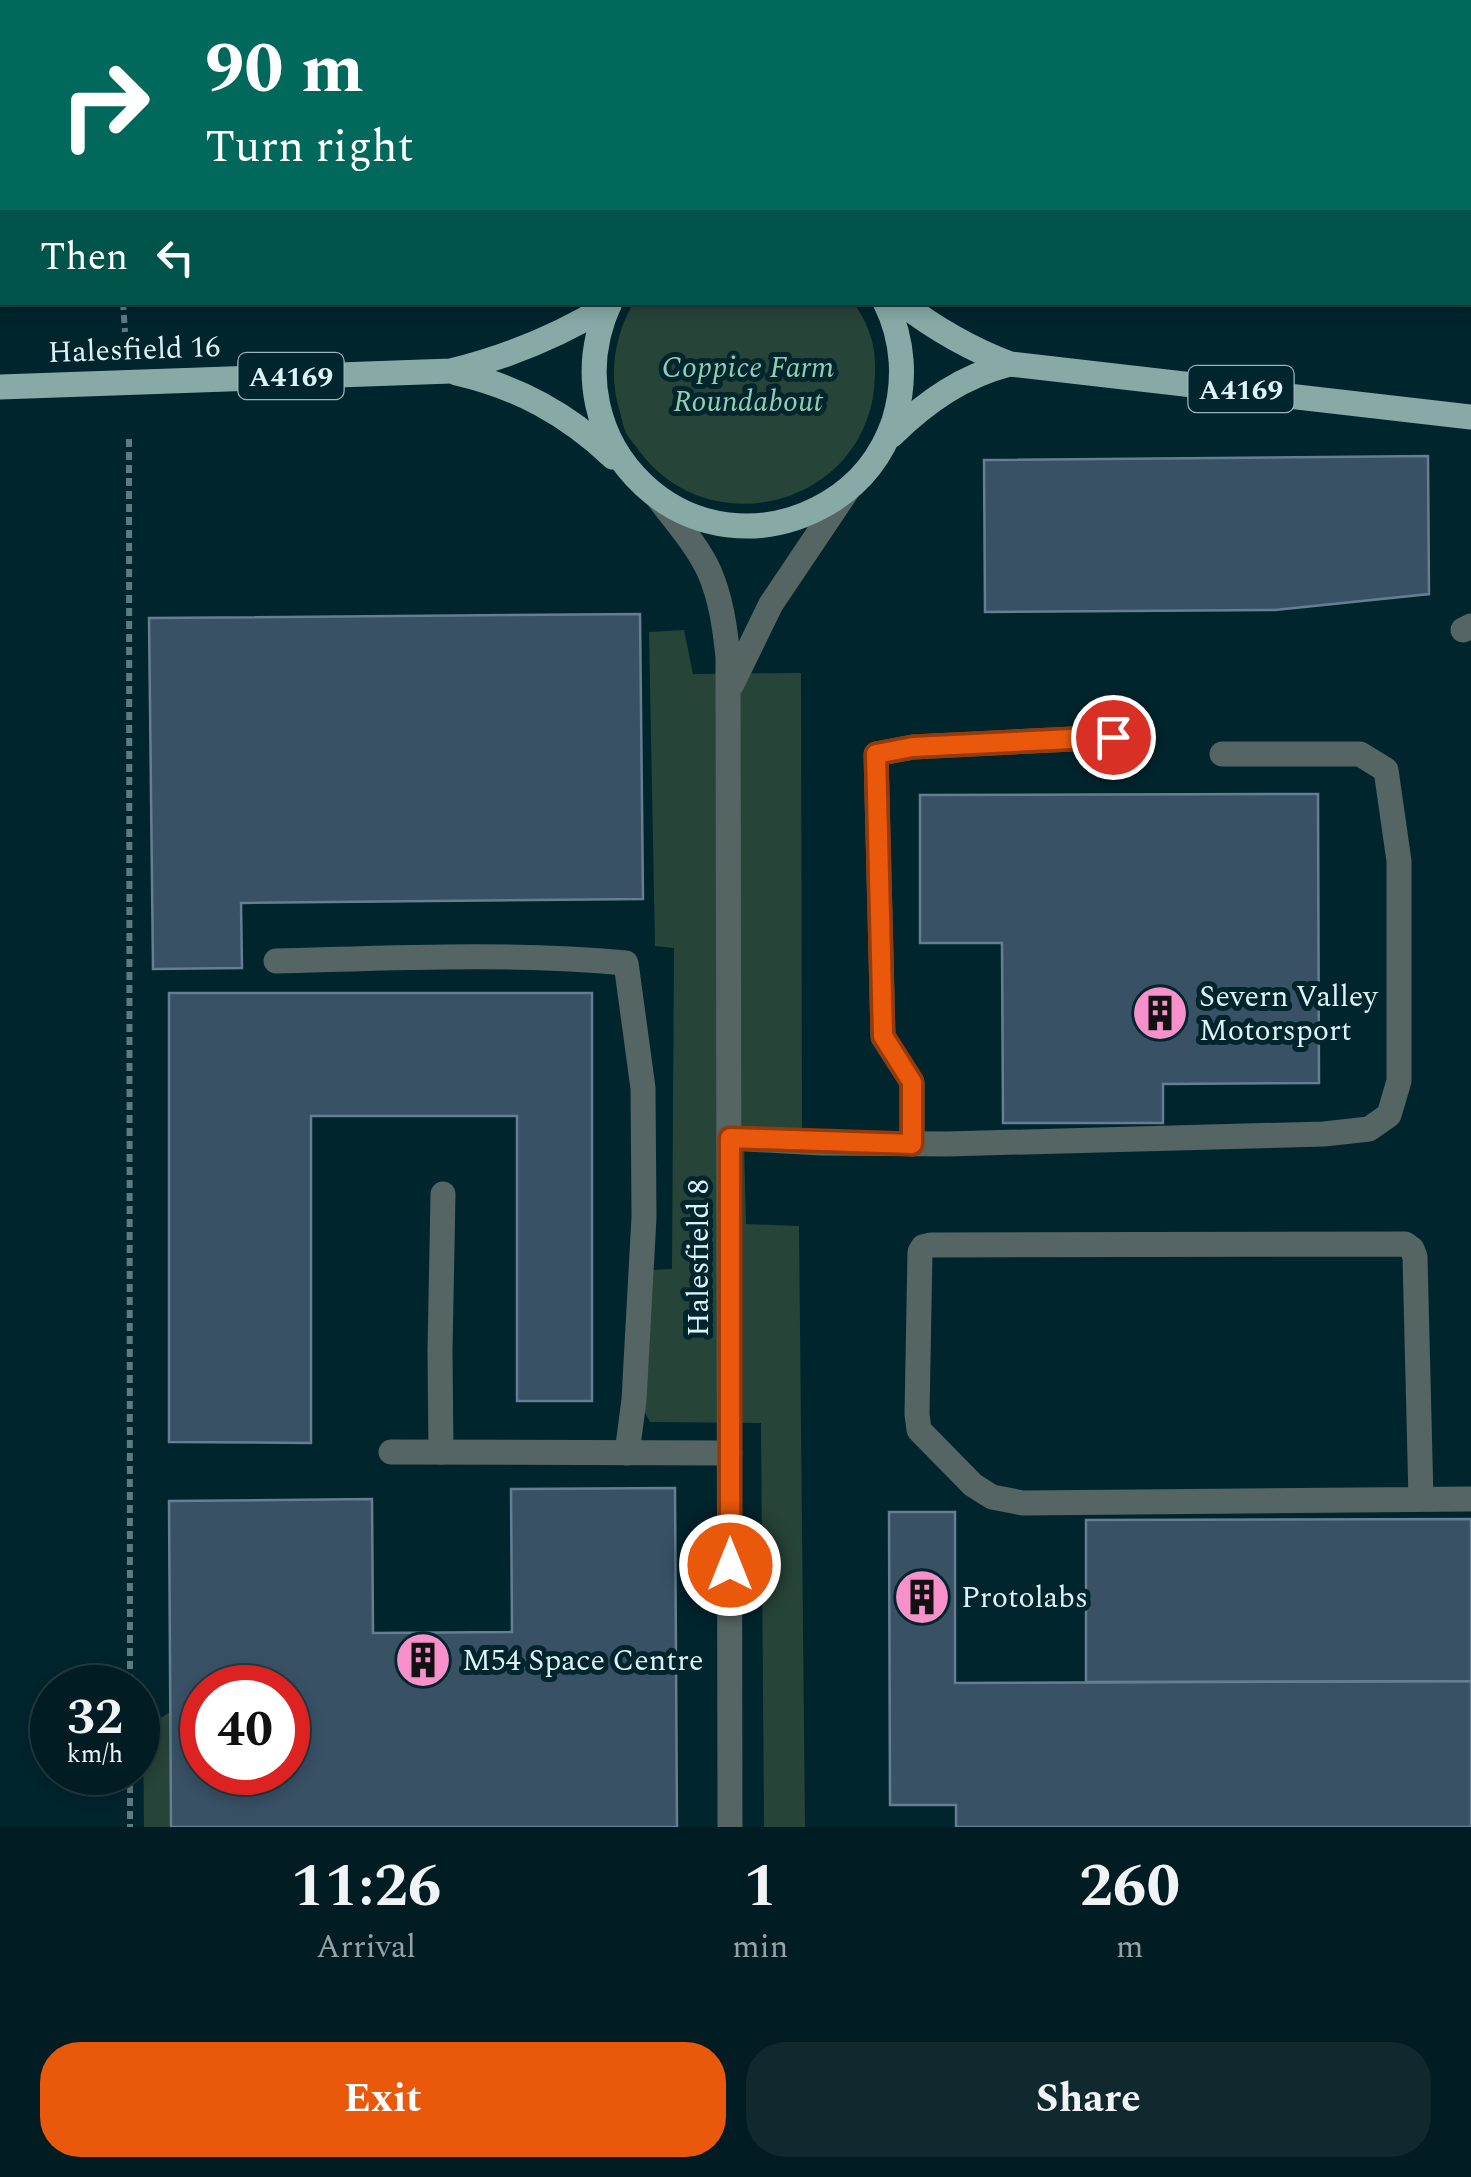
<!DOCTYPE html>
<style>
:root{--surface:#011c22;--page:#0f292f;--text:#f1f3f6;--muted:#96a1a5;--line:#233a40;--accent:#ea580c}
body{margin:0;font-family:Spectral,serif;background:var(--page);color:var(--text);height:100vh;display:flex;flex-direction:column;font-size:38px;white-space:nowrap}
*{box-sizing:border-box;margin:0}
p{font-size:32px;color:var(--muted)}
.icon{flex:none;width:55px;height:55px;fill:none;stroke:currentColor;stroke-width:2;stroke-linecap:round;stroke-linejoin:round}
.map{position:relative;height:1827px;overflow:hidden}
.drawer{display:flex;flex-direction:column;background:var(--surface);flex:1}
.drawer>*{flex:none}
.guide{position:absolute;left:0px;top:0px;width:1472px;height:305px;box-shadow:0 5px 15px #0003,0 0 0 2px var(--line);background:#00695c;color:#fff;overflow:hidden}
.speed{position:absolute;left:30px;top:1665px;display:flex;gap:20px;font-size:50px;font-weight:700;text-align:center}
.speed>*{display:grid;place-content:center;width:130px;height:130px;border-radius:50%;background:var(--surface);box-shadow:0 5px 15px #0003,0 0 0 2px var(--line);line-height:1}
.speed small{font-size:25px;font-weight:400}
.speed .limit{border:15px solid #d22;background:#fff;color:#111}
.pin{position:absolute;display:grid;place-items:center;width:85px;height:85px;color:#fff;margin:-42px;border:5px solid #fff;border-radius:50%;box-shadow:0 2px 10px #0007}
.me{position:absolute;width:110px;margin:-55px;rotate:0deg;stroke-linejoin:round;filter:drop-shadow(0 0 8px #0008)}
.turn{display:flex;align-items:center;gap:35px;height:210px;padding:0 40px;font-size:45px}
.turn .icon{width:130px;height:130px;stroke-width:2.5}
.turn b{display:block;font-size:70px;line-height:85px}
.then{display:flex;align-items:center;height:95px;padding:0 40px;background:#0003;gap:20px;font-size:38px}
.eta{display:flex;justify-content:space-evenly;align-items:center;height:170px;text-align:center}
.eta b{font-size:60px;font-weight:700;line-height:70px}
.cta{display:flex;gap:20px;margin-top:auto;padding:20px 40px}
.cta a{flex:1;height:115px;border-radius:40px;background:var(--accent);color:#fff;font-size:40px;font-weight:700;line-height:115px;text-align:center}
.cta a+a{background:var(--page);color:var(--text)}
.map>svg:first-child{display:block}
</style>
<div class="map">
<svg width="1471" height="1827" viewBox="0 0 1471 1827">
<rect width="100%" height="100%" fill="#01252d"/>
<g fill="#274438">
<path d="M 634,302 L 854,303 C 859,311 865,320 868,329 C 877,350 876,375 873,397 C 853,509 708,542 640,452 C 636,446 630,440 626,433 C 623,427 622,419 620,412 C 608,375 614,336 634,302 Z"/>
<path d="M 684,630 L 693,674 L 801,673 L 802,1138 L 744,1139 L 746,1224 L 799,1226 L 805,1827 L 764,1827 L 761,1423 L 650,1422 L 639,1401 L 652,1270 L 672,1269 L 674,948 L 655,946 L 649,632 Z"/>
<path d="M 171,1711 L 171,1827 L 144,1827 L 143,1730 Z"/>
</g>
<g fill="#385165" stroke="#657e92" stroke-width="2.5" fill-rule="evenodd">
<rect x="906" y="0" width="378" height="2"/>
<path d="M 1393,0 L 1471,0 L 1471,166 L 1470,2 L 1392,2 Z"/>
<rect x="0" y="180" width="2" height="88"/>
<path d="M 1428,456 L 1429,594 L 1275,610 L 985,612 L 984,460 Z"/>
<path d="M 640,614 L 643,899 L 241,903 L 242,968 L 153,969 L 149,618 Z"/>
<path d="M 1318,794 L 1319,1083 L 1163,1084 L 1163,1123 L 1003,1123 L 1002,943 L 920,943 L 920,795 Z"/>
<path d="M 169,993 L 592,993 L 592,1401 L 517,1401 L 517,1116 L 311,1116 L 311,1443 L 169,1442 Z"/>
<path d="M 675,1488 L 677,1827 L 171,1827 L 169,1501 L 372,1499 L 373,1633 L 512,1632 L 511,1489 ZM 202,1688 L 288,1688 L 288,1772 L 202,1772 Z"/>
<path d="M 889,1512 L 955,1512 L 955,1683 L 1471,1681 L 1471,1827 L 956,1827 L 956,1805 L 890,1805 Z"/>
<path d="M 1471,1519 L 1471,1681 L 1086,1682 L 1086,1520 Z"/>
</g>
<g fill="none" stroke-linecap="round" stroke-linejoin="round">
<g stroke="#5e7b82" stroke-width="6" stroke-dasharray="8 5" stroke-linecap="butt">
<path d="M 58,0 L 58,2"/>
<path d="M 123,302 L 125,332"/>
<path d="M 129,439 L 130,1688"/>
<path d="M 130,1772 L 130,1827"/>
</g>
<g stroke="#546563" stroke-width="25">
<path d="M 738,2 L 738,0"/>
<path d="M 0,48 L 2,48"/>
<path d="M 659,499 C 676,522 697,545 709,571 C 721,598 725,628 728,657 L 730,1827"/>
<path d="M 1463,630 L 1471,626"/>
<path d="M 732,684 L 771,604 L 847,491"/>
<path d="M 276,961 C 393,958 509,952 626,963 L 643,1088 L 644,1217 L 634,1400 L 627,1453"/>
<path d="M 730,1138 L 821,1143 L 947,1144 L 1324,1134 L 1369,1129 L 1389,1115 L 1399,1081 L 1399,861 L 1386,770 L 1360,754 L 1222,754"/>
<path d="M 912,1144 L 912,1082 L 883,1037 L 876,754 L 913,747 L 1113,737"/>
<path d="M 391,1452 L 730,1453"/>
<path d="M 441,1452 L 440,1351 L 443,1194"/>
<path d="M 1421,1499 L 1415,1257 L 1412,1249 L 1405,1244 L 931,1245 L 923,1247 L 920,1252 L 917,1414 L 919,1430 L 973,1485 L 992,1497 L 1023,1503 L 1471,1499"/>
</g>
<g stroke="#87aaa7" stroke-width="25">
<path d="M 610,302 C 545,444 693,582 828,503 C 860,484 882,456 894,421 C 906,382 904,340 885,302"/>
<path d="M 900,302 C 934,328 970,349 1010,364 L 1471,417"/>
<path d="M 457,373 C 518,387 567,414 613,457"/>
<path d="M 0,387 L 451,371 C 508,357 559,336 609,305"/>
<path d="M 892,435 C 927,401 963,376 1010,364"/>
</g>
</g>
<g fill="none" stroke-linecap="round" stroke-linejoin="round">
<g stroke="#983908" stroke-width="25">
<path id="route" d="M 730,1565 L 730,1138 L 912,1144 L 912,1082 L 883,1036 L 876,754 L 913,747 L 1113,737"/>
</g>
<use href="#route" stroke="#ea580c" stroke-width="18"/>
</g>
<defs>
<g id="building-disc" transform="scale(2.875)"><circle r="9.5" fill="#f890cb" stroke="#01252d"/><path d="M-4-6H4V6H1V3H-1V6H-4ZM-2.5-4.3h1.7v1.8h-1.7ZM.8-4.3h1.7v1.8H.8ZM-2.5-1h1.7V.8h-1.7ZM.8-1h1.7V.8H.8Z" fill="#111"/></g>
</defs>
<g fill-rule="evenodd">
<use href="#building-disc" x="1160" y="1013"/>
<use href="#building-disc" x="922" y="1597"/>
<use href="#building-disc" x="423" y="1660"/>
</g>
<g text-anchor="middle" stroke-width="10" stroke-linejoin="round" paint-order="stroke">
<g fill="#01252d" stroke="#9cb4ba" stroke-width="2.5">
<rect x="238.5" y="353" width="105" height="46" rx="8"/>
<rect x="1188.5" y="366" width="105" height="46" rx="8"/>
</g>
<g font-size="28" font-weight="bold" fill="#dff2f7">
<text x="291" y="386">A4169</text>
<text x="1241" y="399">A4169</text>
</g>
<g font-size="30" fill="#dff2f7" stroke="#01252d">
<text transform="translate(134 349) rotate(-2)" y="10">Halesfield 16</text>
<text transform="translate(698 1258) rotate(-90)" y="10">Halesfield 8</text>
</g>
<g font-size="30" font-style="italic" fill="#90ceb2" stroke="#01252d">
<text x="748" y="377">Coppice Farm<tspan x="748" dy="34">Roundabout</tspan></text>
</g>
<g font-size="30" fill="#dff2f7" stroke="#01252d" text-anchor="start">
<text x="1199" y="1006">Severn Valley<tspan x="1199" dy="34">Motorsport</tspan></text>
<text x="961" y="1607">Protolabs</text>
<text x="462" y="1670">M54 Space Centre</text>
</g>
</g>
</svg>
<div class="speed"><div>32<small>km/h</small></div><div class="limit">40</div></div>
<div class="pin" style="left:1113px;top:737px;background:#d93025"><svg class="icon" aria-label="arrive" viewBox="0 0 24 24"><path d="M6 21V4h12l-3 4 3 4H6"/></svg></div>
<svg class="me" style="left:730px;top:1565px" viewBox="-20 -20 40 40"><circle r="17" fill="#ea580c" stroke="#fff" stroke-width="3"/><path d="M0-11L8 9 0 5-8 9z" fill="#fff"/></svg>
<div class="guide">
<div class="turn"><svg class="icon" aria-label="right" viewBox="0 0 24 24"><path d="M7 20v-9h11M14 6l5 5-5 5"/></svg><div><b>90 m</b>Turn right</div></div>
<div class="then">Then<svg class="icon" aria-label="left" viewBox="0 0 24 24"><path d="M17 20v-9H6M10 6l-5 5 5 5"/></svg></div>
</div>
</div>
<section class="drawer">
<div class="eta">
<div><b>11:26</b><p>Arrival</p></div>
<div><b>1</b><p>min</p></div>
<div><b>260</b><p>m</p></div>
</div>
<div class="cta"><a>Exit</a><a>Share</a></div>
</section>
